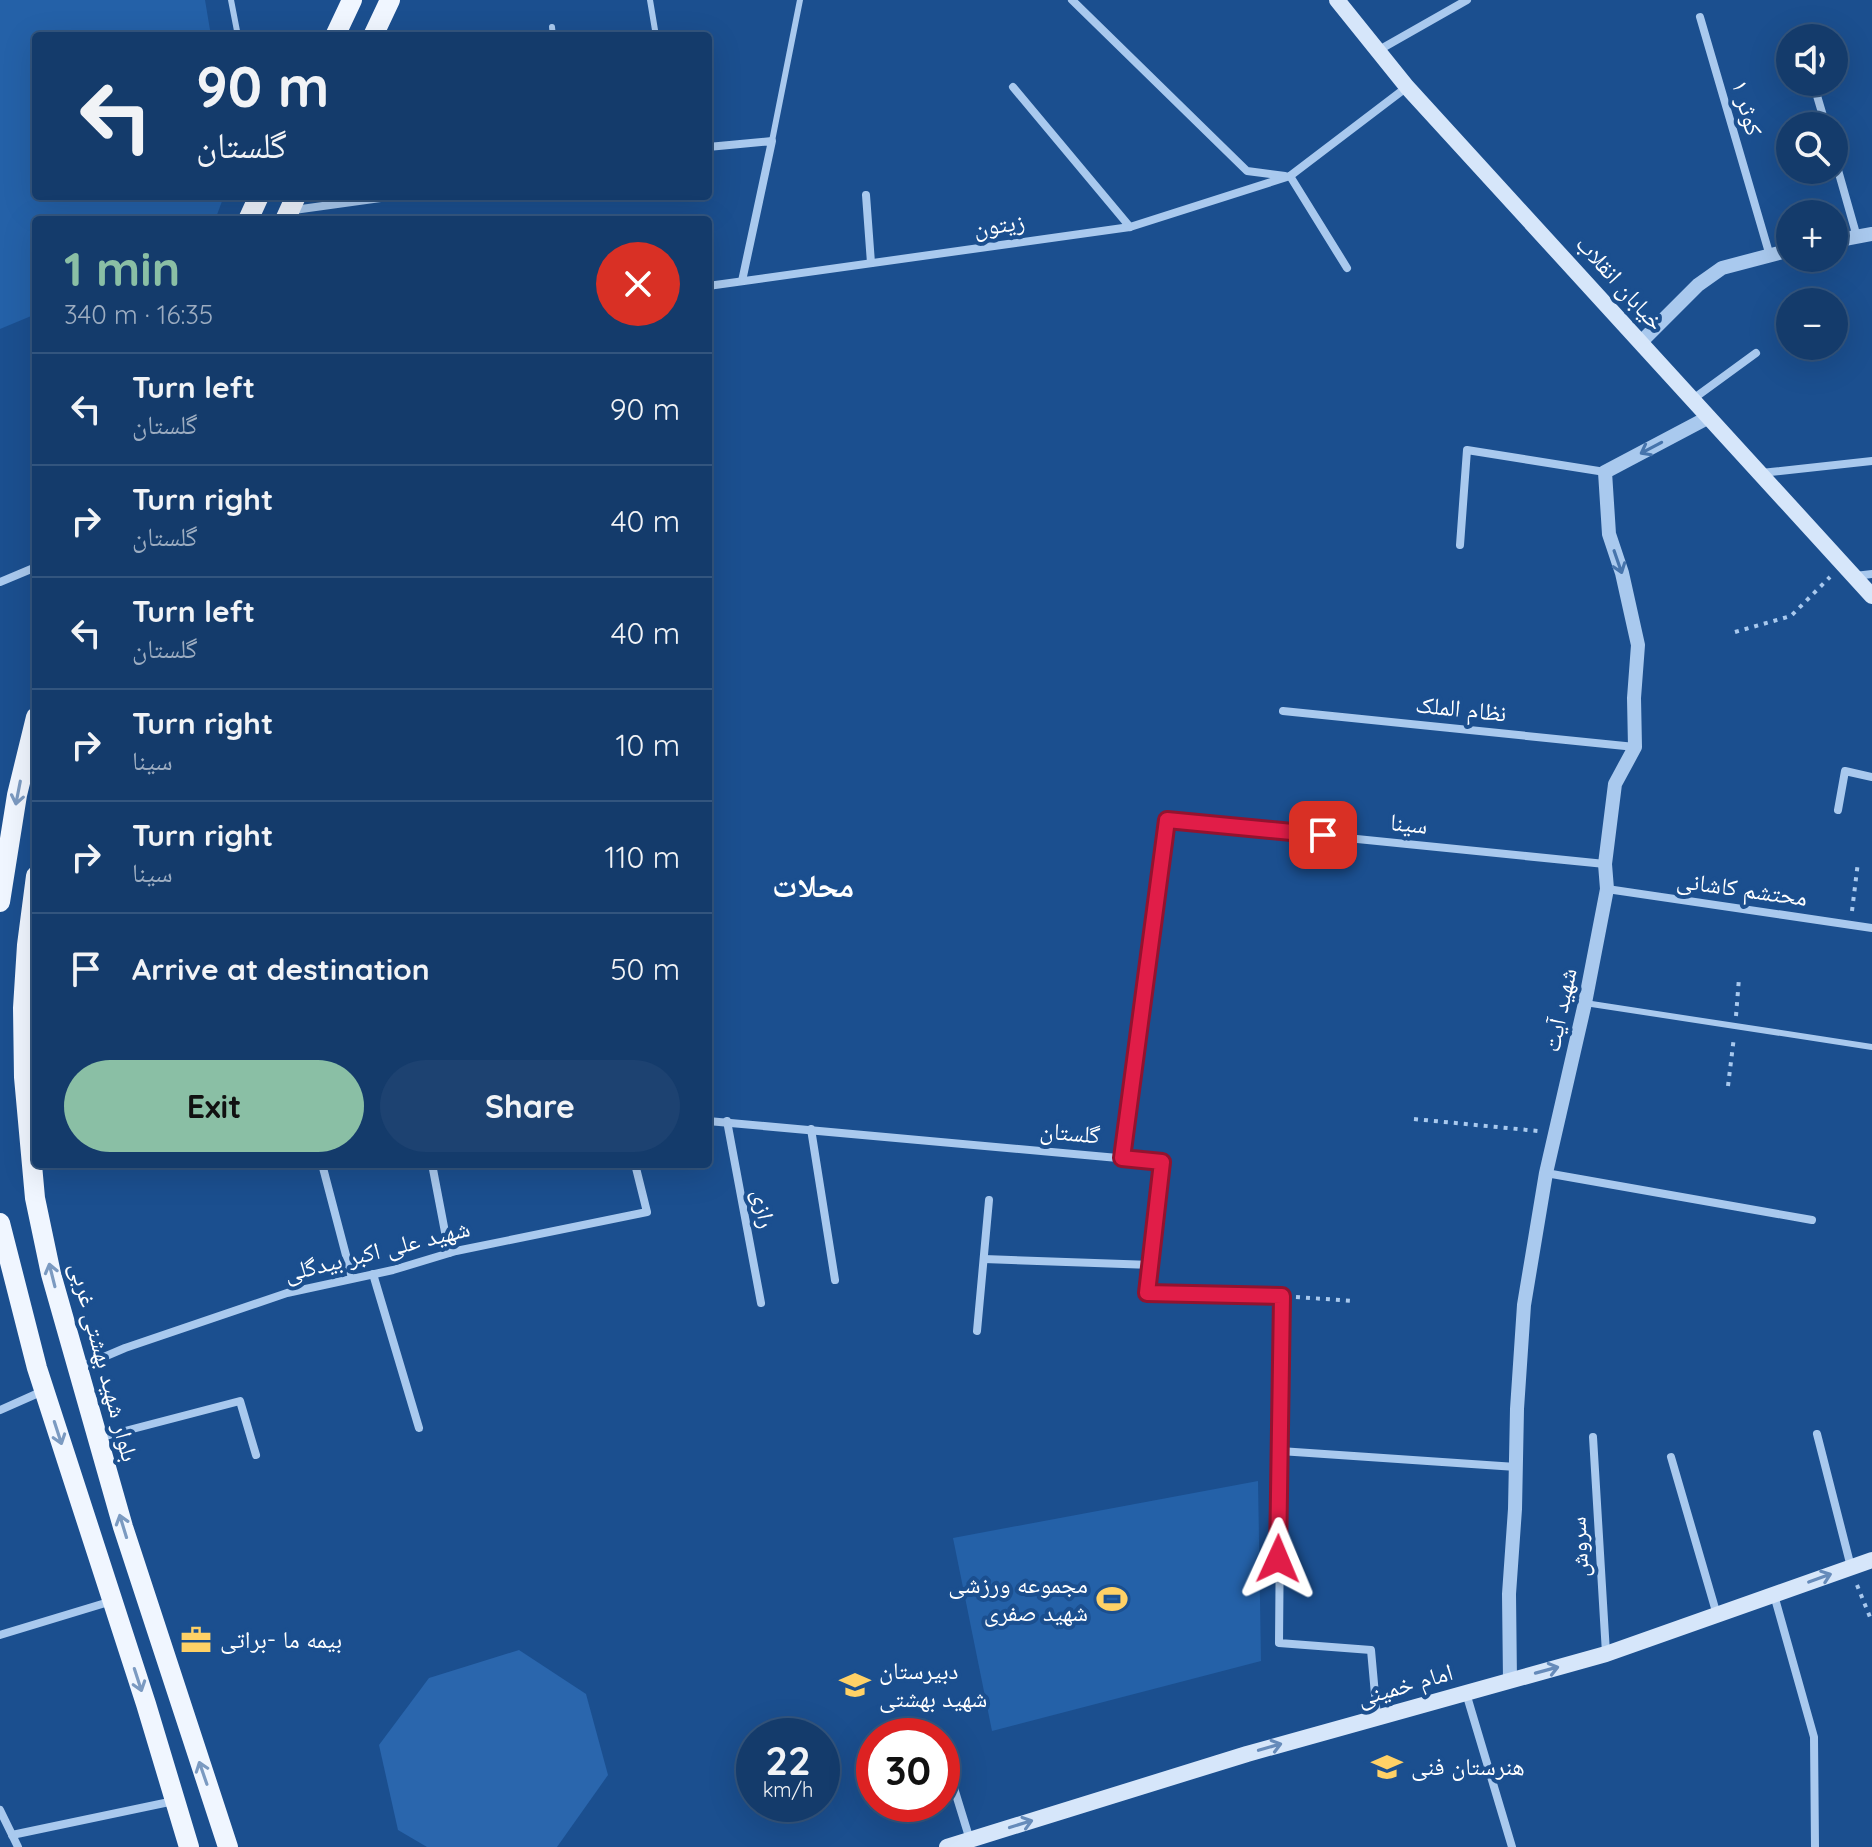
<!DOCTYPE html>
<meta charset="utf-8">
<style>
:root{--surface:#143b6b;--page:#1d4271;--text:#f1f3f6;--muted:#9dadc1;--line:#33557e;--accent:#8abfa5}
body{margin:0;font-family:Quicksand,"Noto Naskh Arabic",sans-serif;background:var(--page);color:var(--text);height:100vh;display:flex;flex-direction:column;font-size:30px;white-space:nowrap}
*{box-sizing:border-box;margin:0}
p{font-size:26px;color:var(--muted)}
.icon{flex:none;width:44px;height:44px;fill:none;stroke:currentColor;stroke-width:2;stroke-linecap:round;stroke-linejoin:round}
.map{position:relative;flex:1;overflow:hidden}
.details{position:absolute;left:32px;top:216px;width:680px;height:952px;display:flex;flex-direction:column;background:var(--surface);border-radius:8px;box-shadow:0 8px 32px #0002,0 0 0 2px var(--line)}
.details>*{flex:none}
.hud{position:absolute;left:32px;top:32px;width:680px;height:168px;border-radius:8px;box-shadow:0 8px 32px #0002,0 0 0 2px var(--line);background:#143b6b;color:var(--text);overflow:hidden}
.controls{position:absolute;left:1776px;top:24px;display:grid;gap:16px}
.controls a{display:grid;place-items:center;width:72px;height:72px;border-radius:50%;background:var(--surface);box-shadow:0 8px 32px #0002,0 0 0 2px var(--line);font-size:40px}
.speed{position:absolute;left:736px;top:1718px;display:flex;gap:16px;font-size:40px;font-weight:700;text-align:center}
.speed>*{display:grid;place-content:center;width:104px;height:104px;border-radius:50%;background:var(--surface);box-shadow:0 8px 32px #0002,0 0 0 2px var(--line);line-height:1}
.speed small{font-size:20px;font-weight:400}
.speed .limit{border:12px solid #d22;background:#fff;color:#111}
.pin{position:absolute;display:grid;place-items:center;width:68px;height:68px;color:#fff;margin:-34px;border-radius:16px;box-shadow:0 4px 12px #0006}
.me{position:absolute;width:88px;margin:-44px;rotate:1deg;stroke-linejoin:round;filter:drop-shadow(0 0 6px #0008)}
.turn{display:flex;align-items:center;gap:28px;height:168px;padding:0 32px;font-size:36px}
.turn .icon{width:104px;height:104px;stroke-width:2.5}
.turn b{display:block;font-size:56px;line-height:68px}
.round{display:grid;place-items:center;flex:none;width:84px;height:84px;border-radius:42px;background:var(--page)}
.headline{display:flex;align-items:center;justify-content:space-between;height:136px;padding:0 32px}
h1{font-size:48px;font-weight:700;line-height:60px;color:var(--accent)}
.action{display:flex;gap:16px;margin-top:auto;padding:16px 32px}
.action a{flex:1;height:92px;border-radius:48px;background:var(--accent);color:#111;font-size:32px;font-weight:700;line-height:92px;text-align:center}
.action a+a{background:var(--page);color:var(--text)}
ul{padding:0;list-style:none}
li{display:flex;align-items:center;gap:24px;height:112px;padding:0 32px;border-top:2px solid var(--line)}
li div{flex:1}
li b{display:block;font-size:30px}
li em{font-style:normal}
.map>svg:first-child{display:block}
</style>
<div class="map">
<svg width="1872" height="1847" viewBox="0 0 1872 1847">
<rect width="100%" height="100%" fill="#1b4f8f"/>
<g fill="#2461a8">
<path d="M 0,0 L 205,0 L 211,36 L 36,36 L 36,196 L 224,196 L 215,220 L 36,220 L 36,314 L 0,329 Z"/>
<path d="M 1258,1481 L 1261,1661 L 992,1731 L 953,1538 Z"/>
</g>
<path fill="#2a66ad" d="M 519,1650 L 586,1694 L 608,1775 L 557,1847 L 427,1847 L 398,1830 L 379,1745 L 429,1678 Z"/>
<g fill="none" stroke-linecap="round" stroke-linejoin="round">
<g stroke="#a9c9ee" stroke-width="4" stroke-dasharray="4 6" stroke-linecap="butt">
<path d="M 1735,632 L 1791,616 L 1830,577"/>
<path d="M 1852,911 L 1858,862"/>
<path d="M 1736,1016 L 1739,978"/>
<path d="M 1728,1086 L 1734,1037"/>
<path d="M 1414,1119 L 1538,1131"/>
<path d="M 1296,1297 L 1354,1301"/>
<path d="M 1857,1585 L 1872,1622"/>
</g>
<g stroke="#a9c9ee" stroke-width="6">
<path d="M 231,0 L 238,36"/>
<path d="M 650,0 L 656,36"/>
<path d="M 552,27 L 553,36"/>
<path d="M 772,141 L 800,0"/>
<path d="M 1585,1003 L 1872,1047"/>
</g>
<g stroke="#a9c9ee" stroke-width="8">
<path d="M 1072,0 L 1247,171 L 1285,176"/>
<path d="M 1700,17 L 1770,256"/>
<path d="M 1379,50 L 1467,0"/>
<path d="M 1013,87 L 1130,227"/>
<path d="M 1815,89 L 1826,126"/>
<path d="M 708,147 L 772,141 L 742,281"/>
<path d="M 1834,156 L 1857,237"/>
<path d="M 1290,176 L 1347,268"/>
<path d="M 866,195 L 871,263"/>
<path d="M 294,210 L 395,196"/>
<path d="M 708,286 L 1130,227 L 1290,176 L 1407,87"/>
<path d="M 1693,399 L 1756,353"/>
<path d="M 1761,473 L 1872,461"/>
<path d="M 1460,545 L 1467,450 L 1605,472"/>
<path d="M 1855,576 L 1872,574"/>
<path d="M 0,582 L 36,567"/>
<path d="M 1283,711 L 1635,747"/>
<path d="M 1838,810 L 1845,771 L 1872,777"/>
<path d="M 1607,889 L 1872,928"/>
<path d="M 708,1121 L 1162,1162 L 1147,1293 L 1282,1296 L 1279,1643 L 1371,1650 L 1377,1717"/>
<path d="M 727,1121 L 761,1303"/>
<path d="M 811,1129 L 835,1280"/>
<path d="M 1122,1158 L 1167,820 L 1605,864"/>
<path d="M 322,1164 L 352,1278"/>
<path d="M 432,1164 L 449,1253"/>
<path d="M 1546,1173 L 1812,1220"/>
<path d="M 984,1259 L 1152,1265"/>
<path d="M 373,1274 L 419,1428"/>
<path d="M 977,1331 L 989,1200"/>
<path d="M 78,1368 L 125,1348 L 287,1293 L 393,1270 L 456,1251 L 647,1212 L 635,1164"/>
<path d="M 0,1410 L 43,1391"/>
<path d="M 1817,1434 L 1851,1567"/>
<path d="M 1593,1437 L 1606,1653"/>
<path d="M 98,1438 L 240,1401 L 256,1455"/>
<path d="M 1280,1451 L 1516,1467"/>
<path d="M 1671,1457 L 1717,1615"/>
<path d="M 1774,1595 L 1814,1737 L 1815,1847"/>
<path d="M 0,1635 L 112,1601"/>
<path d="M 1466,1693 L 1512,1847"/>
<path d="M 942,1749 L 970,1840"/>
<path d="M 0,1810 L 18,1847"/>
<path d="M 12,1835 L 174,1801"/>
</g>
<g stroke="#a9c9ee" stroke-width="14">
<path d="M 1834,241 L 1872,234"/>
<path d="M 1641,342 L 1698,285 L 1722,268 L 1790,250"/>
<path d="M 1510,1681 L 1509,1594 L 1515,1509 L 1517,1409 L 1524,1305 L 1546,1173 L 1585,1003 L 1607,889 L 1605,864 L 1615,784 L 1635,747 L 1634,698 L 1638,645 L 1622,573 L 1609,534 L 1605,472 L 1709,417"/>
</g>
<g stroke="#d6e6fa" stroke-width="16">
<path d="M 1337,0 L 1407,87 L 1872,596"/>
<path d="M 947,1847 L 1247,1754 L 1606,1654 L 1872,1560"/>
</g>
<g stroke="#f0f6ff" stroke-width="20">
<path d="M 335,36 L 352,0"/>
<path d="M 373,36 L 390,0"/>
<path d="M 248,220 L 259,196"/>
<path d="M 285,220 L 296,196"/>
<path d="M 36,876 L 27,945 L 23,1008 L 24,1077 L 35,1198 L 51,1274 L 123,1527 L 228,1847"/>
<path d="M 0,902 L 17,795 L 36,717"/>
<path d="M 0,1223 L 37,1368 L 146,1704 L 189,1847"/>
</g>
</g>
<defs><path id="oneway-shaft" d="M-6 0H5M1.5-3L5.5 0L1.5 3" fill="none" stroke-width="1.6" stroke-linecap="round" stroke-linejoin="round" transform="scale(2)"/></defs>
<g stroke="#4674ac">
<use href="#oneway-shaft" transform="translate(1651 448) rotate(152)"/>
<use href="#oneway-shaft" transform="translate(1618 562) rotate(71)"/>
</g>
<g stroke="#7b9ac1">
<use href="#oneway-shaft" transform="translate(18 793) rotate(101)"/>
<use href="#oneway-shaft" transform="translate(52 1275) rotate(-104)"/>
<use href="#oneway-shaft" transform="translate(58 1433) rotate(72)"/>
<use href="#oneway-shaft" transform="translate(123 1526) rotate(-107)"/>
<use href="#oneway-shaft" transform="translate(138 1680) rotate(72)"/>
<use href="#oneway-shaft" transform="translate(203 1773) rotate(-109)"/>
</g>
<g stroke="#668bba">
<use href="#oneway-shaft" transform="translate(1820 1578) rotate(-20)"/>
<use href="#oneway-shaft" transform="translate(1547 1670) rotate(-15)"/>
<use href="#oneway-shaft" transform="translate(1270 1747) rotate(-16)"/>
<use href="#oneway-shaft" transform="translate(1021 1824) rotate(-17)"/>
</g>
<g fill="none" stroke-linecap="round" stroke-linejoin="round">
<g stroke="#92132f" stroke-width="20">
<path id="route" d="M 1278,1559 L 1282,1296 L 1147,1293 L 1162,1162 L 1122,1158 L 1167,820 L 1323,835"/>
</g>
<use href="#route" stroke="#e11d48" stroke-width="14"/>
</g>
<defs>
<g id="stadium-bare" transform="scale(2.4)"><path d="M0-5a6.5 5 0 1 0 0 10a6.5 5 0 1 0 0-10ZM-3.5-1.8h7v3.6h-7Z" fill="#ffd166" stroke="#1b4f8f" stroke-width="2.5" paint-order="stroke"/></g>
<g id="office-bare" transform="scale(2.4)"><path d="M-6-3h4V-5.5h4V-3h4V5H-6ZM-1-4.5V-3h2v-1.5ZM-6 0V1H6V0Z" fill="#ffd166" stroke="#1b4f8f" stroke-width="2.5" paint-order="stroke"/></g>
<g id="school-bare" transform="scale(2.4)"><path d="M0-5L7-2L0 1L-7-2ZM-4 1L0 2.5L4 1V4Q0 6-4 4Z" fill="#ffd166" stroke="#1b4f8f" stroke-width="2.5" paint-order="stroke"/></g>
</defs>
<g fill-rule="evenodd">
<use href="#stadium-bare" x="1112" y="1599"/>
<use href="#office-bare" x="196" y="1640"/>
<use href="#school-bare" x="855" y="1685"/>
<use href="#school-bare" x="1387" y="1767"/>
</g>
<g text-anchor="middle" stroke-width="8" stroke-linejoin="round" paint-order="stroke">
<g font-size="24" fill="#fff" stroke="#1b4f8f">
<text transform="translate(1747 108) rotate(74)" y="8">کوثر ۱</text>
<text transform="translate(999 225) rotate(-8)" y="8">زیتون</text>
<text transform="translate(1620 283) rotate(48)" y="8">خیابان انقلاب</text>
<text transform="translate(1461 709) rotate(6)" y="8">نظام الملک</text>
<text transform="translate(1409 824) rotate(6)" y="8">سینا</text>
<text transform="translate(1742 889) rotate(8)" y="8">محتشم کاشانی</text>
<text transform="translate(1560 1010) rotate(-78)" y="8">شهید آیت</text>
<text transform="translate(1070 1133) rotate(5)" y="8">گلستان</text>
<text transform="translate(764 1209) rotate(79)" y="8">رازی</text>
<text transform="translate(377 1251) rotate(-14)" y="8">شهید علی اکبر بیدگلی</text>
<text transform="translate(104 1362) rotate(75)" y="8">بلوار شهید بهشتی غربی</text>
<text transform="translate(1579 1547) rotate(-93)" y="8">سروش</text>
<text transform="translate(1405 1685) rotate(-16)" y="8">امام خمینی</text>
</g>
<g font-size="24" fill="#fff" stroke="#1b4f8f" text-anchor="start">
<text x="1088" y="1593" text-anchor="end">مجموعه ورزشی<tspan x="1088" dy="28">شهید صفری</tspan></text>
<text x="220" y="1648">بیمه ما -براتی</text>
<text x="879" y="1679">دبیرستان<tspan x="879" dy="28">شهید بهشتی</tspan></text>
<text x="1411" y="1775">هنرستان فنی</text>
</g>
<g font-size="32" font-weight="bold" fill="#fff" stroke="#1b4f8f">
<text x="813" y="897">محلات</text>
</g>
</g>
</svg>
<div class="controls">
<a><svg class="icon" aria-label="sound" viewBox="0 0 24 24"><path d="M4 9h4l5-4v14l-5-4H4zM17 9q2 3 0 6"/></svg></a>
<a><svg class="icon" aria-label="search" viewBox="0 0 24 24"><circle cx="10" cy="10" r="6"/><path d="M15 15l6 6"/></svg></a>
<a>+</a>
<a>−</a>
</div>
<div class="speed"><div>22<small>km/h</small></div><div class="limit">30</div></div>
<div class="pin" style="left:1323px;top:835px;background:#d93025"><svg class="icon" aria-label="arrive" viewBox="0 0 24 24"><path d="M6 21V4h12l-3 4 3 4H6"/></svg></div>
<svg class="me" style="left:1278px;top:1559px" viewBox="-20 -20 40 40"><path d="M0-17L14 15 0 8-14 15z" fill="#e11d48" stroke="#fff" stroke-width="4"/></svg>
<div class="hud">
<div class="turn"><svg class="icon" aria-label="left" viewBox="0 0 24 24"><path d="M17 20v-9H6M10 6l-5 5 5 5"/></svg><div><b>90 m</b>گلستان</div></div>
</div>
<section class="details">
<div class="headline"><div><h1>1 min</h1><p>340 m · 16:35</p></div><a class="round" style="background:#d93025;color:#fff"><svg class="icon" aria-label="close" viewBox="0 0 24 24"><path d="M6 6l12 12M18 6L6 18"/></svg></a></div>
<ul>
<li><svg class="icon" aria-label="left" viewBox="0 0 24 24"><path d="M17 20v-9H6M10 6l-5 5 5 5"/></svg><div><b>Turn left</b><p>گلستان</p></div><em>90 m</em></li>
<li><svg class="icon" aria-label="right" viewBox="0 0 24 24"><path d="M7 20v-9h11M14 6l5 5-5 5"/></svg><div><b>Turn right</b><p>گلستان</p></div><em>40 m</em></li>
<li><svg class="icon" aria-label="left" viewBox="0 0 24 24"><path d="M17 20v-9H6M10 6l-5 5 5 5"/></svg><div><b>Turn left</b><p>گلستان</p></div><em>40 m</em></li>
<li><svg class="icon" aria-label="right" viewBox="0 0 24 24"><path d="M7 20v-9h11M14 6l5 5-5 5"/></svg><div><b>Turn right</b><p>سینا</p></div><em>10 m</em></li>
<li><svg class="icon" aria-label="right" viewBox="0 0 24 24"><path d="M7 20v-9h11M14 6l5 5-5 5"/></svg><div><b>Turn right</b><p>سینا</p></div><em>110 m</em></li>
<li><svg class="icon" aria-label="arrive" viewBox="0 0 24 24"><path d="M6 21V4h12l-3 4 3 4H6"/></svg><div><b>Arrive at destination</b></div><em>50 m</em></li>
</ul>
<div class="action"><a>Exit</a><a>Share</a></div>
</section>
</div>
